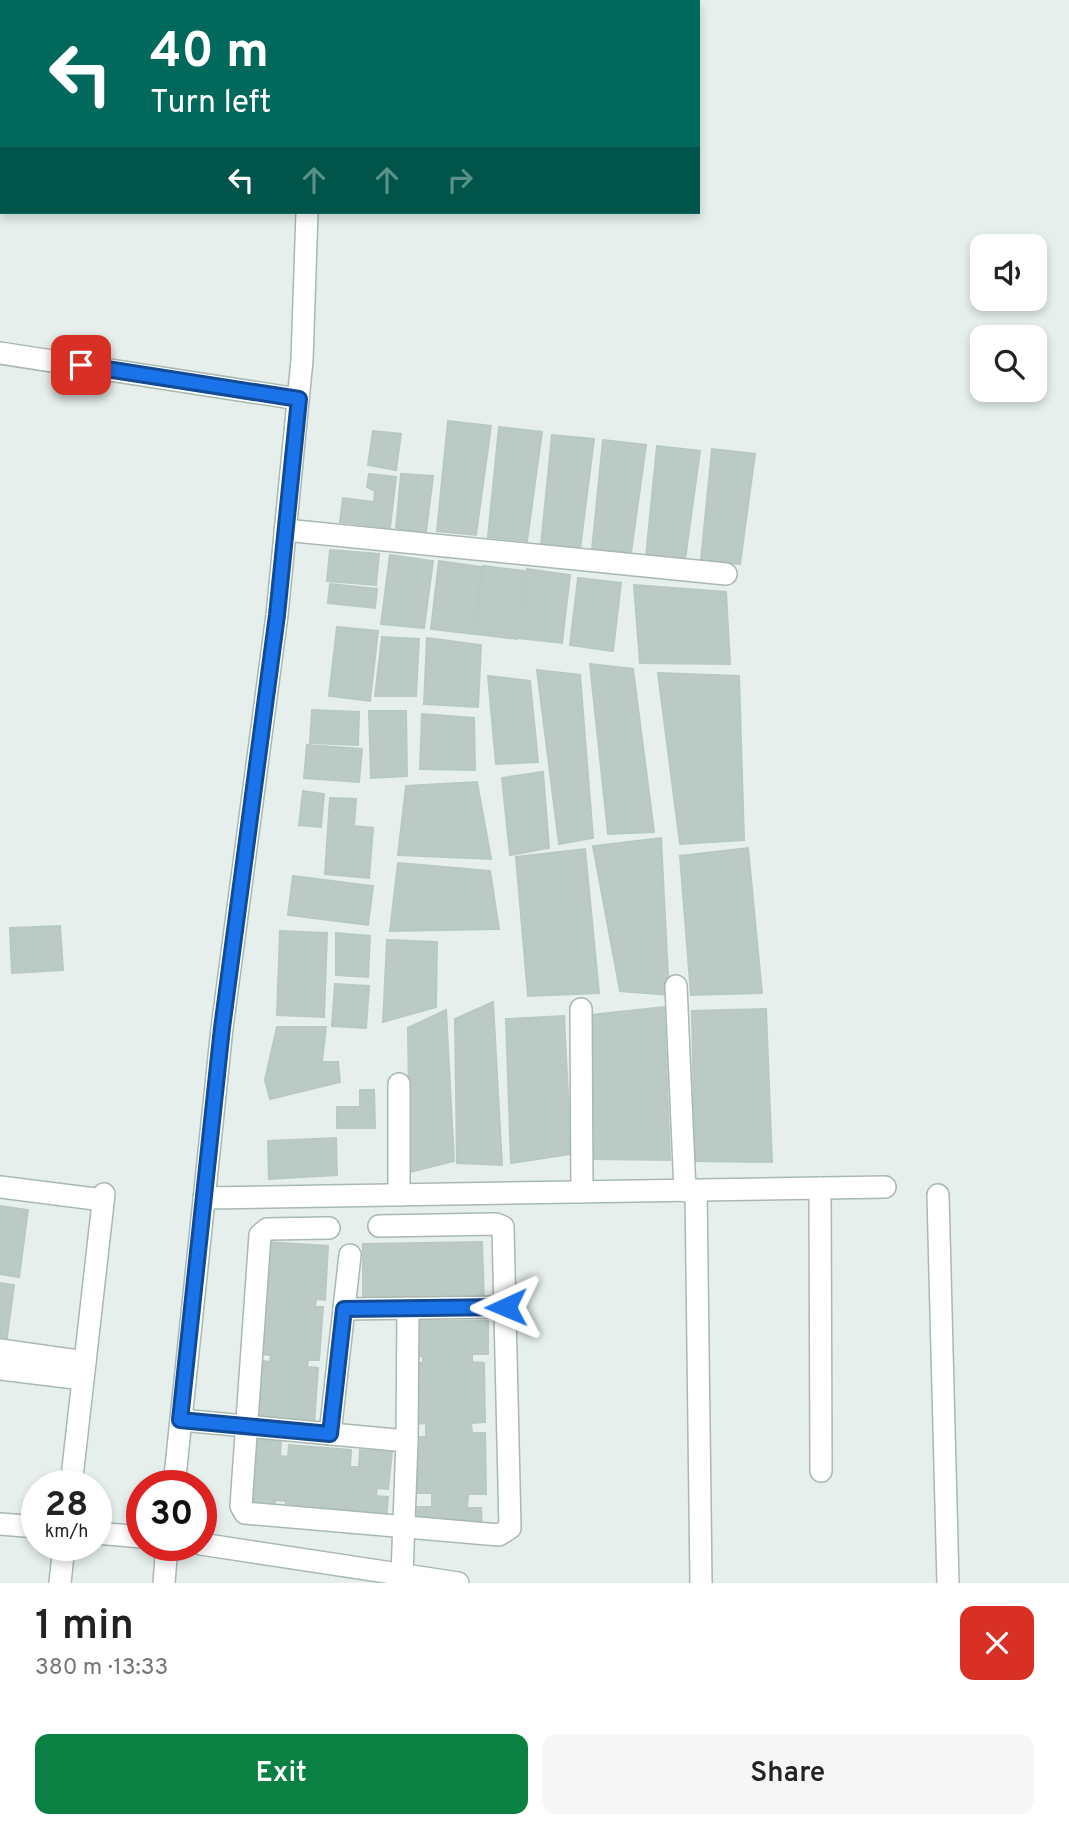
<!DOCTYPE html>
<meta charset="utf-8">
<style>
:root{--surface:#fff;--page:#f6f6f6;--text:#222;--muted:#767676;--accent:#0b8043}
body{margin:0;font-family:Overpass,sans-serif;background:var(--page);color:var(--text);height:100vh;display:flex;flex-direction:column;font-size:26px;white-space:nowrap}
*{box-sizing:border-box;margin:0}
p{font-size:23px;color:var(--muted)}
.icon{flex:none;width:38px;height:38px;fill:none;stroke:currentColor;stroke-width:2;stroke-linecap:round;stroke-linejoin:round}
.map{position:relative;height:1583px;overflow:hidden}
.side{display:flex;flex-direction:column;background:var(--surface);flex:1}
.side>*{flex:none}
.banner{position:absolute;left:0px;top:0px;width:700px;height:214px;box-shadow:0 4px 10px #0003;background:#00695c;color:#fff;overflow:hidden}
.controls{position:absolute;left:970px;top:234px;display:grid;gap:14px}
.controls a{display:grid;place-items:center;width:77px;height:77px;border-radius:14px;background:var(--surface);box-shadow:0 4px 10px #0003;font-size:35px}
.speed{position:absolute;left:21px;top:1470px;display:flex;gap:14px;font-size:35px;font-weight:700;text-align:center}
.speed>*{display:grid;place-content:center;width:91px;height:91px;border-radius:50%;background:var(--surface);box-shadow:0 4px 10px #0003;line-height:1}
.speed small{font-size:18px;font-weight:400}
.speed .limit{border:10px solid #d22;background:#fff;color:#111}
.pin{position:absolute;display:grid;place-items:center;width:60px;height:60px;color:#fff;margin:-30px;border-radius:14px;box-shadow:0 4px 10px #0006}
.me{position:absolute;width:77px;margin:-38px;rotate:269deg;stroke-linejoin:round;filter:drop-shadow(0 0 5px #0008)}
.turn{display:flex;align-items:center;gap:24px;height:147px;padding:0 35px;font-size:32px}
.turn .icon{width:91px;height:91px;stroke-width:2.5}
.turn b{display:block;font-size:49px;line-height:60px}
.lanes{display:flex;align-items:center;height:66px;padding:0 35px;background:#0003;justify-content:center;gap:35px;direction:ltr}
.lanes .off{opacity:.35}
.round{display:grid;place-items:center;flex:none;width:74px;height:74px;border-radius:14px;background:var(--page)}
.summary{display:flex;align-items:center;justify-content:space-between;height:119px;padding:0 35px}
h1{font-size:42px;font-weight:600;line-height:52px}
.action{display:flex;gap:14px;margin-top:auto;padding:14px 35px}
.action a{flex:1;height:80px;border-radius:14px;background:var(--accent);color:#fff;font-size:28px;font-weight:600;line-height:80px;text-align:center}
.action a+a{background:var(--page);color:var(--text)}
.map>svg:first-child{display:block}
</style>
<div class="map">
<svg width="1069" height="1583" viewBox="0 0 1069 1583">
<rect width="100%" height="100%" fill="#e6efeb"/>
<g fill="#bbcac4" stroke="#b8c9c2" stroke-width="2">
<path d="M 448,421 L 491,426 L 476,535 L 437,531 Z"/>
<path d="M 499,427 L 542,432 L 527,541 L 488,537 Z"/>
<path d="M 373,431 L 401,434 L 396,470 L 368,465 Z"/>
<path d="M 552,435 L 594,439 L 580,549 L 541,545 Z"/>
<path d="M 603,440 L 646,445 L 631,553 L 592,550 Z"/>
<path d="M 657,446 L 700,451 L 685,560 L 646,556 Z"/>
<path d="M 712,449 L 755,454 L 740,564 L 701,560 Z"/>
<path d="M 369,474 L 396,477 L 390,528 L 340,522 L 343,498 L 374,502 L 375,491 L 367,487 Z"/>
<path d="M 401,474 L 433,476 L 426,532 L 396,529 Z"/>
<path d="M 330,550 L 379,554 L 376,585 L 327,581 Z"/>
<path d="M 390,555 L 433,561 L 424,628 L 381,624 Z"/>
<path d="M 439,561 L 482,567 L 473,634 L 431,629 Z"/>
<path d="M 483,566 L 525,571 L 517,639 L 475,634 Z"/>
<path d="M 527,569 L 570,575 L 562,643 L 519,638 Z"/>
<path d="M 578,578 L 621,583 L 613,651 L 570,645 Z"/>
<path d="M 330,584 L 377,589 L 375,608 L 328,603 Z"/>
<path d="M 634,585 L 726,592 L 730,664 L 640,663 Z"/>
<path d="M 337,627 L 378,631 L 370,701 L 329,696 Z"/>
<path d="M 382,637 L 419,639 L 416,696 L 375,696 Z"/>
<path d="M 427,638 L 481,645 L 478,707 L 424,704 Z"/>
<path d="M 590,664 L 633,669 L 654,832 L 608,834 Z"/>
<path d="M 537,670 L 580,675 L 593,838 L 559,844 Z"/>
<path d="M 658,673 L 739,676 L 744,840 L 680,844 Z"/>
<path d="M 488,676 L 530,681 L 538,762 L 496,764 Z"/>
<path d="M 312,710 L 359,712 L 358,745 L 310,743 Z"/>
<path d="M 369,711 L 406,711 L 407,776 L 371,778 Z"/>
<path d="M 422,714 L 474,718 L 475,770 L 420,769 Z"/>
<path d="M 307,745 L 362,749 L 359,782 L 304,778 Z"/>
<path d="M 543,772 L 549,848 L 510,855 L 502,778 Z"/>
<path d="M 477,782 L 491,859 L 398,855 L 406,786 Z"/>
<path d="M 303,791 L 324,794 L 321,827 L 299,825 Z"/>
<path d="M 330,798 L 356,799 L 354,826 L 373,828 L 369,878 L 325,874 Z"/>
<path d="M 661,838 L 669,995 L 620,991 L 593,846 Z"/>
<path d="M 748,848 L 762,993 L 691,995 L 680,856 Z"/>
<path d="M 585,849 L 599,993 L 528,996 L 516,857 Z"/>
<path d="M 398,863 L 490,871 L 499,929 L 390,931 Z"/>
<path d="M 293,876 L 373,886 L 368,925 L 288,915 Z"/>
<path d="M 60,926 L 63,970 L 12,973 L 10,928 Z"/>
<path d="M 280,931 L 327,933 L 324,1017 L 277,1015 Z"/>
<path d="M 336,933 L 370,936 L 368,977 L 336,975 Z"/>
<path d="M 387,940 L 437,942 L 436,1007 L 383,1022 Z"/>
<path d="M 335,984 L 369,986 L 366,1028 L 332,1026 Z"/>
<path d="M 493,1002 L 502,1165 L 457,1163 L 455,1019 Z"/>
<path d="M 664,1007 L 670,1160 L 593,1159 L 591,1015 Z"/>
<path d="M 766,1009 L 772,1162 L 695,1161 L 692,1011 Z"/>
<path d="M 446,1010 L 454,1161 L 410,1172 L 408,1028 Z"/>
<path d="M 564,1016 L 571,1154 L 511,1163 L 506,1019 Z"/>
<path d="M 277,1027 L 326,1027 L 322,1062 L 338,1062 L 340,1082 L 270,1099 L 265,1080 Z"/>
<path d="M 360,1090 L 374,1090 L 375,1128 L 337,1128 L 337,1107 L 360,1107 Z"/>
<path d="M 336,1138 L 337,1175 L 269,1179 L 268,1141 Z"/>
<path d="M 0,1206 L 28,1210 L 19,1277 L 0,1274 Z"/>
<path d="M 267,1242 L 328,1246 L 325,1300 L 316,1299 L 315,1307 L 323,1307 L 319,1360 L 308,1360 L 307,1367 L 318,1368 L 314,1426 L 251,1422 L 255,1360 L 270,1362 L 271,1355 L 260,1354 Z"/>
<path d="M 482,1242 L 484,1300 L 363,1301 L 363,1244 Z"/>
<path d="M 0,1283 L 14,1285 L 6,1344 L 0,1344 Z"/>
<path d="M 412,1321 L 488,1321 L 488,1354 L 472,1354 L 472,1362 L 484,1363 L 485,1422 L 471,1423 L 472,1433 L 485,1433 L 486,1494 L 468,1494 L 467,1508 L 481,1508 L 482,1525 L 418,1525 L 417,1507 L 432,1507 L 432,1493 L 418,1493 L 417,1437 L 426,1437 L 426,1423 L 413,1424 L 413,1363 L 423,1363 L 423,1356 L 413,1357 Z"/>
<path d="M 255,1439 L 281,1441 L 280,1456 L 288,1457 L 289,1445 L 351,1450 L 350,1467 L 359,1467 L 360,1450 L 392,1452 L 388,1489 L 377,1488 L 376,1496 L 388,1497 L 386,1522 L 354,1519 L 355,1510 L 346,1509 L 345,1519 L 285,1513 L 286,1501 L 275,1500 L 274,1511 L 249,1509 Z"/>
</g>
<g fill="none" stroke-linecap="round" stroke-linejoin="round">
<g stroke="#a8b8b2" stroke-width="24">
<g id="street">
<path d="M 310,0 L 310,2"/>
<path d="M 0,195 L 2,195"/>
<path d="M 0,353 L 298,399"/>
<path d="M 285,530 L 726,574"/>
<path d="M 676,986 L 685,1191"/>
<path d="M 581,1009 L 582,1192"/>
<path d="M 399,1084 L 399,1195"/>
<path d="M 0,1187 L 103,1200"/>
<path d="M 820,1188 L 821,1471"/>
<path d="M 696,1190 L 701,1583"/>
<path d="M 938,1195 L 948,1583"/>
<path d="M 204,1198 L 885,1187"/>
<path d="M 329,1228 L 267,1229 L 260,1235 L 241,1506 L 245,1513 L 499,1535 L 510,1528 L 503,1227 L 496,1224 L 379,1226"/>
<path d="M 344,1309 L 506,1307"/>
<path d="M 0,1350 L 85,1362"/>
<path d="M 0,1369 L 83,1379"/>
<path d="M 181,1420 L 407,1441 L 402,1575"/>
<path d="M 330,1434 L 350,1255"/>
<path d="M 407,1441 L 408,1308"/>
<path d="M 71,1486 L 104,1194"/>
<path d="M 174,1486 L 222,1028 L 277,615 L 302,360 L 307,212"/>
<path d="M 0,1524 L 37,1527"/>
<path d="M 96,1533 L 142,1537"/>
<path d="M 201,1544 L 458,1583"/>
<path d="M 60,1583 L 64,1545"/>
<path d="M 164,1583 L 167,1545"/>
</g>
</g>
<use href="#street" stroke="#fff" stroke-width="21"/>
</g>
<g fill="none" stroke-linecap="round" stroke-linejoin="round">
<g stroke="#114b97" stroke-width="18">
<path id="route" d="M 81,365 L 299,399 L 277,615 L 222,1028 L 180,1420 L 330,1434 L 344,1309 L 506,1307"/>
</g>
<use href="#route" stroke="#1a73e8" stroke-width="12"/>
</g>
</svg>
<div class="controls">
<a><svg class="icon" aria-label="sound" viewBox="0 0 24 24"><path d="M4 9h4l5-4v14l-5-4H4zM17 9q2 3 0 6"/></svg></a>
<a><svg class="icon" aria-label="search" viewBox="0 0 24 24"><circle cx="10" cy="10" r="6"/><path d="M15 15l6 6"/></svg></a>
</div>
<div class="speed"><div>28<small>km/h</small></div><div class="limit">30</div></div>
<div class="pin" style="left:81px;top:365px;background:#d93025"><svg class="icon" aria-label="arrive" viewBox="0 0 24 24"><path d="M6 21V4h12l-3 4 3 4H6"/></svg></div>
<svg class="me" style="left:506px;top:1307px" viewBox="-20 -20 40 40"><path d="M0-17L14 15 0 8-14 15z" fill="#1a73e8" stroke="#fff" stroke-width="4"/></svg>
<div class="banner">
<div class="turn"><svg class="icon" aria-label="left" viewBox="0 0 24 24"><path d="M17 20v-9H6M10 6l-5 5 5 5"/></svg><div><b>40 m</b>Turn left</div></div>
<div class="lanes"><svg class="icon" aria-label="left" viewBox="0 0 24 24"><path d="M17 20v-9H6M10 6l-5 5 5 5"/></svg><svg class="icon off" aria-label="ahead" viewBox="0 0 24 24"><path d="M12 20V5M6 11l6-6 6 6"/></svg><svg class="icon off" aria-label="ahead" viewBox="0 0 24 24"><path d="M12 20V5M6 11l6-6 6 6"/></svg><svg class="icon off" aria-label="right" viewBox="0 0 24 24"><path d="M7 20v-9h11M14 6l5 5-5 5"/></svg></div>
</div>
</div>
<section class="side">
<div class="summary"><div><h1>1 min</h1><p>380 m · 13:33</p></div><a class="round" style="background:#d93025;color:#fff"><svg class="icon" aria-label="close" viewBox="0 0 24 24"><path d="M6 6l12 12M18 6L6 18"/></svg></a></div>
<div class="action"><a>Exit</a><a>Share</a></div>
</section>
